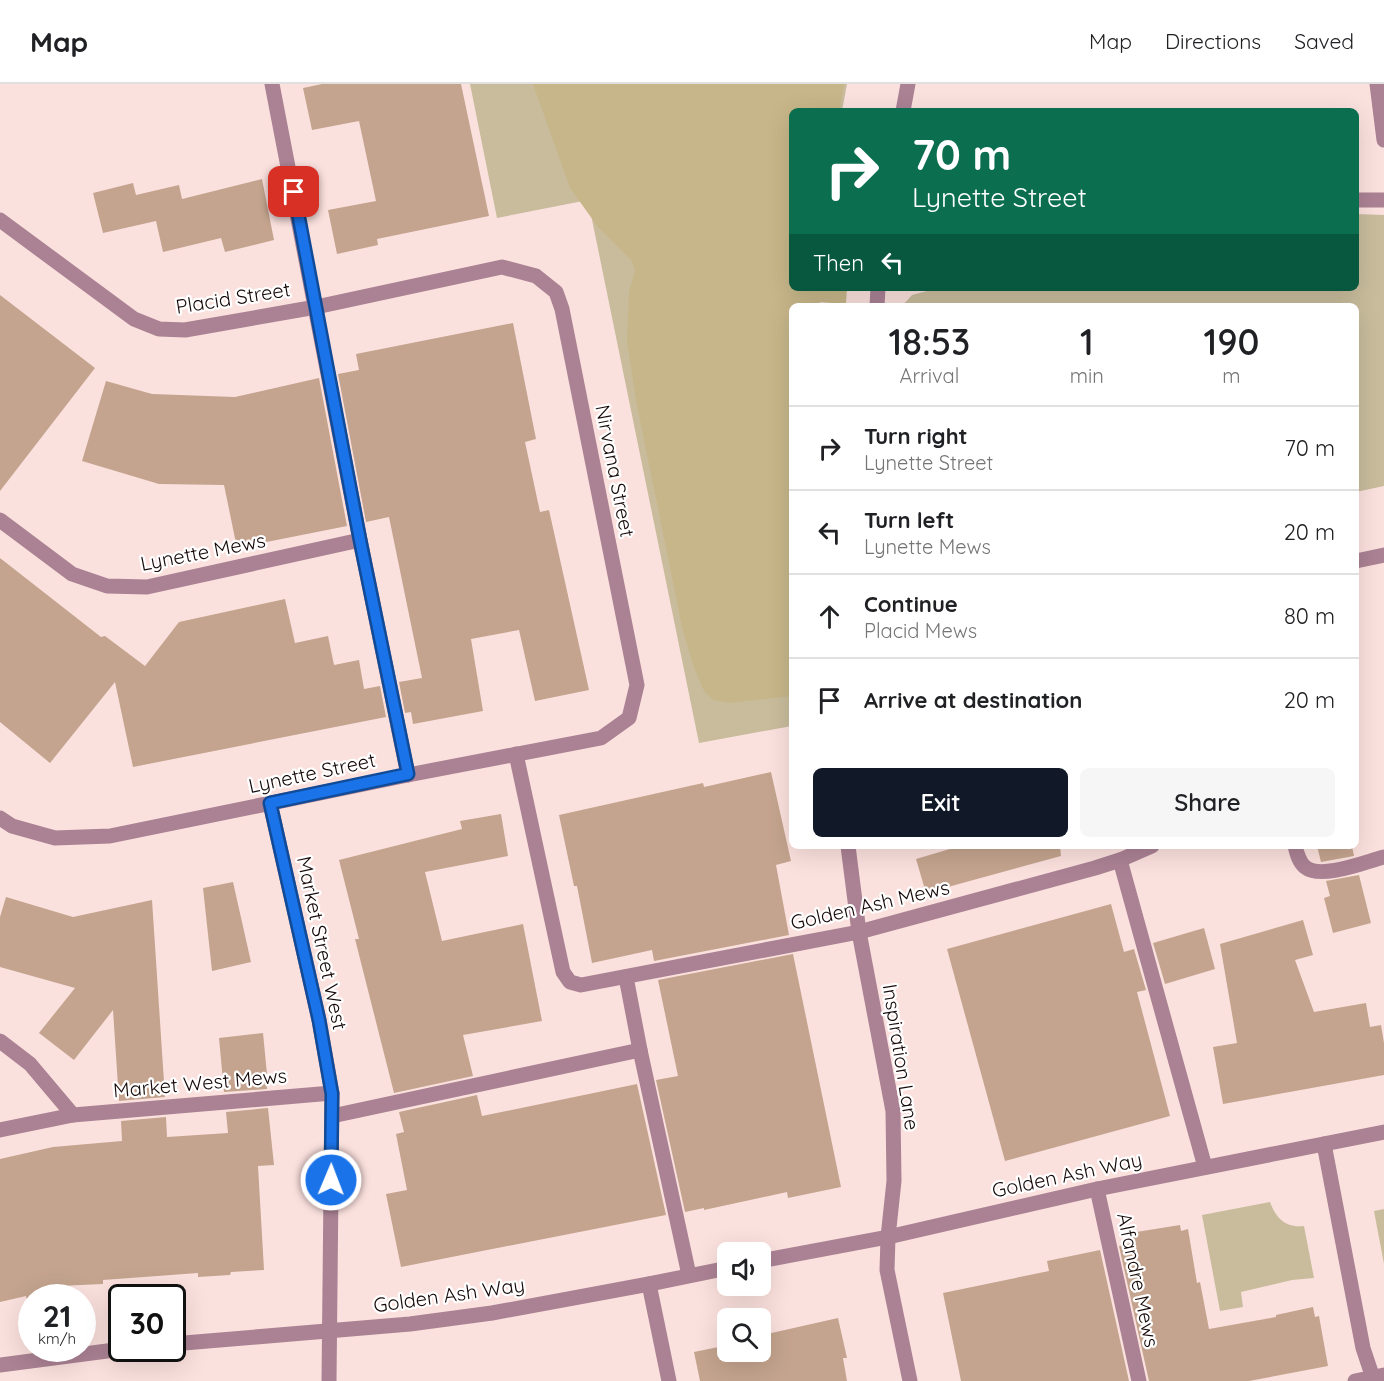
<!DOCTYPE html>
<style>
:root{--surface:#fff;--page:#f6f6f6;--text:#202124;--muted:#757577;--line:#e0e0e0;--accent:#111827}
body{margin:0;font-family:Quicksand,sans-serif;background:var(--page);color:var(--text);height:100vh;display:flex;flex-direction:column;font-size:22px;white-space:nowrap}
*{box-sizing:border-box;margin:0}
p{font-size:20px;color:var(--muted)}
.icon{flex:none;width:33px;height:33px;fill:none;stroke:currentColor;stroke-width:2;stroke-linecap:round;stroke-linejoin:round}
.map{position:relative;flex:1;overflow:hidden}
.panel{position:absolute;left:789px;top:219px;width:570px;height:546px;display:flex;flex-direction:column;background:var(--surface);border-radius:9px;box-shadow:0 6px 24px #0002}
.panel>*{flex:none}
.guide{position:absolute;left:789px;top:24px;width:570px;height:183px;border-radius:9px;box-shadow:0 6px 24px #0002;background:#0b6e4f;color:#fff;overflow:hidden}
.fabs{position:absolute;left:717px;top:1158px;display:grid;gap:12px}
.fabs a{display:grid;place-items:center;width:54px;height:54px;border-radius:9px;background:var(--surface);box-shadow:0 6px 24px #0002;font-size:30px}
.speed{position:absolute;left:18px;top:1200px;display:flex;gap:12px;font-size:30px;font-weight:700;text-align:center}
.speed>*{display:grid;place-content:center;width:78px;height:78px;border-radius:50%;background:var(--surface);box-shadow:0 6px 24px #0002;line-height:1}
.speed small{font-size:15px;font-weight:400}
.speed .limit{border:3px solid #111;border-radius:9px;background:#fff;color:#111}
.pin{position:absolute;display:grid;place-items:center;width:51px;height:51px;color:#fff;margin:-26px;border-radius:12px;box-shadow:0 3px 9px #0006}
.me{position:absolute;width:66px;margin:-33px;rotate:1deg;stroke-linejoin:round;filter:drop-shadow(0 0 4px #0008)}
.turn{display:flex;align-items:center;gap:21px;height:126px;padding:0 24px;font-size:27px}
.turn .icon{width:78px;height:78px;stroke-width:2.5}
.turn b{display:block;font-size:42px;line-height:51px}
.then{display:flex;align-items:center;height:57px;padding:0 24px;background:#0003;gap:12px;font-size:22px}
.eta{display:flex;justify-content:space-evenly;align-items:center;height:102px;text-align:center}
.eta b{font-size:36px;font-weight:600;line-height:42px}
.cta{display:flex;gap:12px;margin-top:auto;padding:12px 24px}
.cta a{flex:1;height:69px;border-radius:9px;background:var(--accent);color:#fff;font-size:24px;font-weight:600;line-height:69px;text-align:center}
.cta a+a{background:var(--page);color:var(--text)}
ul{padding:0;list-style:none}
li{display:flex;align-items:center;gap:18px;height:84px;padding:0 24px;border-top:2px solid var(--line)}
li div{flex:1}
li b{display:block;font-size:22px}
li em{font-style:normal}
header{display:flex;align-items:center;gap:36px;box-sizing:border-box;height:84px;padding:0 30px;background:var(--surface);border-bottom:2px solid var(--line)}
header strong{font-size:28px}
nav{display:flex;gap:33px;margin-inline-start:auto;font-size:21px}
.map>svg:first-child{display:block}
</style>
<header>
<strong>Map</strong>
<nav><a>Map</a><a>Directions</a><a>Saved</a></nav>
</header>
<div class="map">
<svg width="1384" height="1297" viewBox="0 0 1384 1297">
<rect width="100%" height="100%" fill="#fbe1de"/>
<g fill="#c8bc9c">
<path d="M 470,0 L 847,0 L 842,27 L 792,27 L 792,204 L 821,204 L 820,222 L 792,222 L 792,642 L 699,659 L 588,116 L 497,134 Z"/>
<path d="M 1356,130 L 1384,131 L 1384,402 L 1356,408 L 1356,222 L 902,222 L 912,211 L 938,204 L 1356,204 Z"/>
<path d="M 1270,1118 C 1276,1134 1285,1144 1304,1142 L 1314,1194 L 1292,1196 L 1241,1208 L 1243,1223 L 1220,1227 L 1202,1131 Z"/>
<path d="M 1384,1125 L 1384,1180 L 1374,1127 Z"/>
</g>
<path fill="#c7b689" d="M 533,0 L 844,0 L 839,27 L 792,27 L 792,204 L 847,204 L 846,220 L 818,218 L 817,222 L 792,222 L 792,612 L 729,619 L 713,616 L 704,607 L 693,581 L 682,543 L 636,316 L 627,258 L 629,208 L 635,187 L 632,177 L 598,143 L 570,104 Z"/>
<g fill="#c4a48e">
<path d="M 322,0 L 461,0 L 489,132 L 377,155 L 378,161 L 337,170 L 328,126 L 376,117 L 359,37 L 312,46 L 303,4 Z"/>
<path d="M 262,95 L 274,156 L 225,168 L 221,154 L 163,168 L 156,137 L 103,149 L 93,109 L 133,99 L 136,111 L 179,101 L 182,115 Z"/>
<path d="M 0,211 L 95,284 L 0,407 Z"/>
<path d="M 513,239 L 536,355 L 525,358 L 540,428 L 549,426 L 589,606 L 535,617 L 519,546 L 471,555 L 483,627 L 413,640 L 411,628 L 405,629 L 399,598 L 422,594 L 389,433 L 366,438 L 338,290 L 359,286 L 356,270 Z"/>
<path d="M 319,294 L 347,442 L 237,464 L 224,401 L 159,400 L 82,377 L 106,297 L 152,310 L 235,313 Z"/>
<path d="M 0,474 L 101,553 L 105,552 L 145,582 L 179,538 L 285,515 L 295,559 L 328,552 L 334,581 L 359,576 L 364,605 L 380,602 L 386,633 L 133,683 L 115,598 L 50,679 L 0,638 Z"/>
<path d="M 771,688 L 791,777 L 776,781 L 789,851 L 654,877 L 652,866 L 592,879 L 577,802 L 574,802 L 559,731 L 703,699 L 704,703 Z"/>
<path d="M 501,730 L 508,772 L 425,788 L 442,857 L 523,840 L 542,937 L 463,951 L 473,992 L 394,1009 L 355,855 L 359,855 L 339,776 L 462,745 L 460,737 Z"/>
<path d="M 960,762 L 1060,762 L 1061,772 L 926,809 L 916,775 Z"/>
<path d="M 1317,762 L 1352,762 L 1354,772 L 1321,778 Z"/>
<path d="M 1359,791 L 1371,839 L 1333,849 L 1324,814 L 1330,812 L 1326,797 Z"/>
<path d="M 233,798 L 251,878 L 212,887 L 203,804 Z"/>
<path d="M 6,813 L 73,833 L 152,816 L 165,1013 L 119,1017 L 113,926 L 74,976 L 39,949 L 75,904 L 0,883 L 0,833 Z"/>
<path d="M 1111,820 L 1124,868 L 1134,865 L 1146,906 L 1137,908 L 1170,1032 L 1005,1077 L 947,865 Z"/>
<path d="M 1303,836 L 1313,871 L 1295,876 L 1314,928 L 1366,919 L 1370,943 L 1381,941 L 1384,959 L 1384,991 L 1223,1020 L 1213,963 L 1237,959 L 1220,860 Z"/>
<path d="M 1204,844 L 1215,885 L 1165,900 L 1153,859 Z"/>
<path d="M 793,870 L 841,1103 L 788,1114 L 787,1108 L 704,1126 L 704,1124 L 685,1128 L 656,996 L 678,992 L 658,896 Z"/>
<path d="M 263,949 L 267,990 L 265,990 L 267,1005 L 224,1008 L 219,954 Z"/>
<path d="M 637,1000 L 666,1131 L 401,1183 L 386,1110 L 407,1106 L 396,1050 L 404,1048 L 399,1028 L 477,1011 L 482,1032 Z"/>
<path d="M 268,1024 L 274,1081 L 258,1082 L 264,1186 L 231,1188 L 230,1191 L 198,1193 L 198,1189 L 103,1196 L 103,1200 L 58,1202 L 60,1209 L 32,1214 L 27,1216 L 26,1212 L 0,1218 L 0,1075 L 53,1063 L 122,1057 L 121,1037 L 166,1033 L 167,1053 L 228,1049 L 226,1028 Z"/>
<path d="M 1180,1141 L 1181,1147 L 1188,1145 L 1197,1199 L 1200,1198 L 1209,1245 L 1276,1233 L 1276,1231 L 1313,1223 L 1315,1233 L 1319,1232 L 1328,1282 L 1249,1297 L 1149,1297 L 1119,1162 L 1132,1159 L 1130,1149 Z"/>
<path d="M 1100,1166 L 1129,1297 L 961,1297 L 943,1209 L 1049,1187 L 1047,1177 Z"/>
<path d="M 838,1234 L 847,1274 L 843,1274 L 847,1297 L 700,1297 L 694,1268 L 728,1261 L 728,1268 L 760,1268 L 760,1254 L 768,1253 L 767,1250 Z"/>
</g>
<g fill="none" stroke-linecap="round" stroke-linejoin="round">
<g stroke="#ab8294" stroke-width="15">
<path d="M 272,0 L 360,456 L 408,691"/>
<path d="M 1377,0 L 1384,56"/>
<path d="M 903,27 L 908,0"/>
<path d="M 1356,116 L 1384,116"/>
<path d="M 0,136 L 134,235 L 159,245 L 185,246 L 316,223 L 502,183 L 536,192 L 556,208 L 562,225 L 637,601 L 629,634 L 601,654 L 408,691 L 110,752 L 55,754 L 12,742 L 0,734"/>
<path d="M 877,222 L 878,204"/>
<path d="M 0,436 L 72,490 L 107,502 L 147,503 L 360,456"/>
<path d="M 1356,477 L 1384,471"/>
<path d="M 516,670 L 563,888 L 570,898 L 581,901 L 859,848 L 1095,784 L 1120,776 L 1152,762"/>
<path d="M 270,719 L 319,936 L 332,1009 L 329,1297"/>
<path d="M 848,762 L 859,848 L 893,1027 L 894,1097 L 888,1153 L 887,1186 L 910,1297"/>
<path d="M 1295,762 C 1297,770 1299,778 1305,783 C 1321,796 1365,778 1384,773"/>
<path d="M 1120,776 L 1205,1083"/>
<path d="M 626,893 L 640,966 L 689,1191"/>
<path d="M 0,957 L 30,980 L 73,1031 L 332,1009"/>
<path d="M 332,1032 L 640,966"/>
<path d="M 0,1046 L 73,1031"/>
<path d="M 1324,1060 L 1363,1264 L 1374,1297"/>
<path d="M 1097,1105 L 1139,1297"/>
<path d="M 760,1177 L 888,1153 L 1097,1105 L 1384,1048"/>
<path d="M 649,1200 L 669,1297"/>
<path d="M 172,1260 L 410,1240 L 492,1229 L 649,1200 L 728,1184"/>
<path d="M 0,1281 L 130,1264"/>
<path d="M 1355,1297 L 1384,1291"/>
</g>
</g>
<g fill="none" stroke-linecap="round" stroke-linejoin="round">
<g stroke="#114b97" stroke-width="15">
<path id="route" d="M 294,108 L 360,456 L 408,690 L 270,719 L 319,936 L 332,1010 L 331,1096"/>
</g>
<use href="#route" stroke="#1a73e8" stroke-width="10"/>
</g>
<g text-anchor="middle" stroke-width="4.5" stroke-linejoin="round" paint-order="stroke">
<g font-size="20" fill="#160908" stroke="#fff">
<text transform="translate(233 214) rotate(-9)" y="7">Placid Street</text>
<text transform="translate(615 387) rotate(79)" y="7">Nirvana Street</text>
<text transform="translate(203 468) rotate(-11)" y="7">Lynette Mews</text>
<text transform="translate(312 689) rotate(-12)" y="7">Lynette Street</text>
<text transform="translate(870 821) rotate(-13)" y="7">Golden Ash Mews</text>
<text transform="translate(322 859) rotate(78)" y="7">Market Street West</text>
<text transform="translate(901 973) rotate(81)" y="7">Inspiration Lane</text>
<text transform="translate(200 999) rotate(-5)" y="7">Market West Mews</text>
<text transform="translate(1067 1091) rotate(-12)" y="7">Golden Ash Way</text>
<text transform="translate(1138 1196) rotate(78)" y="7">Alfandre Mews</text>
<text transform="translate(449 1211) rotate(-8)" y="7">Golden Ash Way</text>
</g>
</g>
</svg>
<div class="fabs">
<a><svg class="icon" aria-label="sound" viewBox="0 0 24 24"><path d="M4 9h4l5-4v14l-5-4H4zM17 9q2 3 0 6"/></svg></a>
<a><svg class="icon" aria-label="search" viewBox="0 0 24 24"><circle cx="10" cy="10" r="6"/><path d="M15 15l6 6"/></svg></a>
</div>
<div class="speed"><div>21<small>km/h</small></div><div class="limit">30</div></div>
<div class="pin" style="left:294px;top:108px;background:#d93025"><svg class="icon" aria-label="arrive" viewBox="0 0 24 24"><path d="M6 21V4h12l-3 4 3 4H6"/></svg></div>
<svg class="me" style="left:331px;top:1096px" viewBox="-20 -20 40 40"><circle r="17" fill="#1a73e8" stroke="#fff" stroke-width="3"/><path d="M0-11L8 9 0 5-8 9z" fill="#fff"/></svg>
<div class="guide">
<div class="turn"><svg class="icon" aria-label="right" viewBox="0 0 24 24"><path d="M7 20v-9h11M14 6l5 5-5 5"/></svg><div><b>70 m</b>Lynette Street</div></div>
<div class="then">Then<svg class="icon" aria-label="left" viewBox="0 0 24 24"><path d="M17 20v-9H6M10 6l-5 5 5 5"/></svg></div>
</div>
<section class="panel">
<div class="eta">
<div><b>18:53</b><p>Arrival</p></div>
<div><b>1</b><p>min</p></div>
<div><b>190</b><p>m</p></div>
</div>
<ul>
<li><svg class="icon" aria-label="right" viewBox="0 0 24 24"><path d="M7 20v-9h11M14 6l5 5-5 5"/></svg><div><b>Turn right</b><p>Lynette Street</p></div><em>70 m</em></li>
<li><svg class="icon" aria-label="left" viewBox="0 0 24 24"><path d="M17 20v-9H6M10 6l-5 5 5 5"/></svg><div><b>Turn left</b><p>Lynette Mews</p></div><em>20 m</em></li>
<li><svg class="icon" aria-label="ahead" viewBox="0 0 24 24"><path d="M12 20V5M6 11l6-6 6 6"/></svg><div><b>Continue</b><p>Placid Mews</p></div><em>80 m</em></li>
<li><svg class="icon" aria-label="arrive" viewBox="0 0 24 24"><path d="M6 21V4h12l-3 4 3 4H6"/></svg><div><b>Arrive at destination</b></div><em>20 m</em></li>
</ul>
<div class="cta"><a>Exit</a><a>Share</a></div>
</section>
</div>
